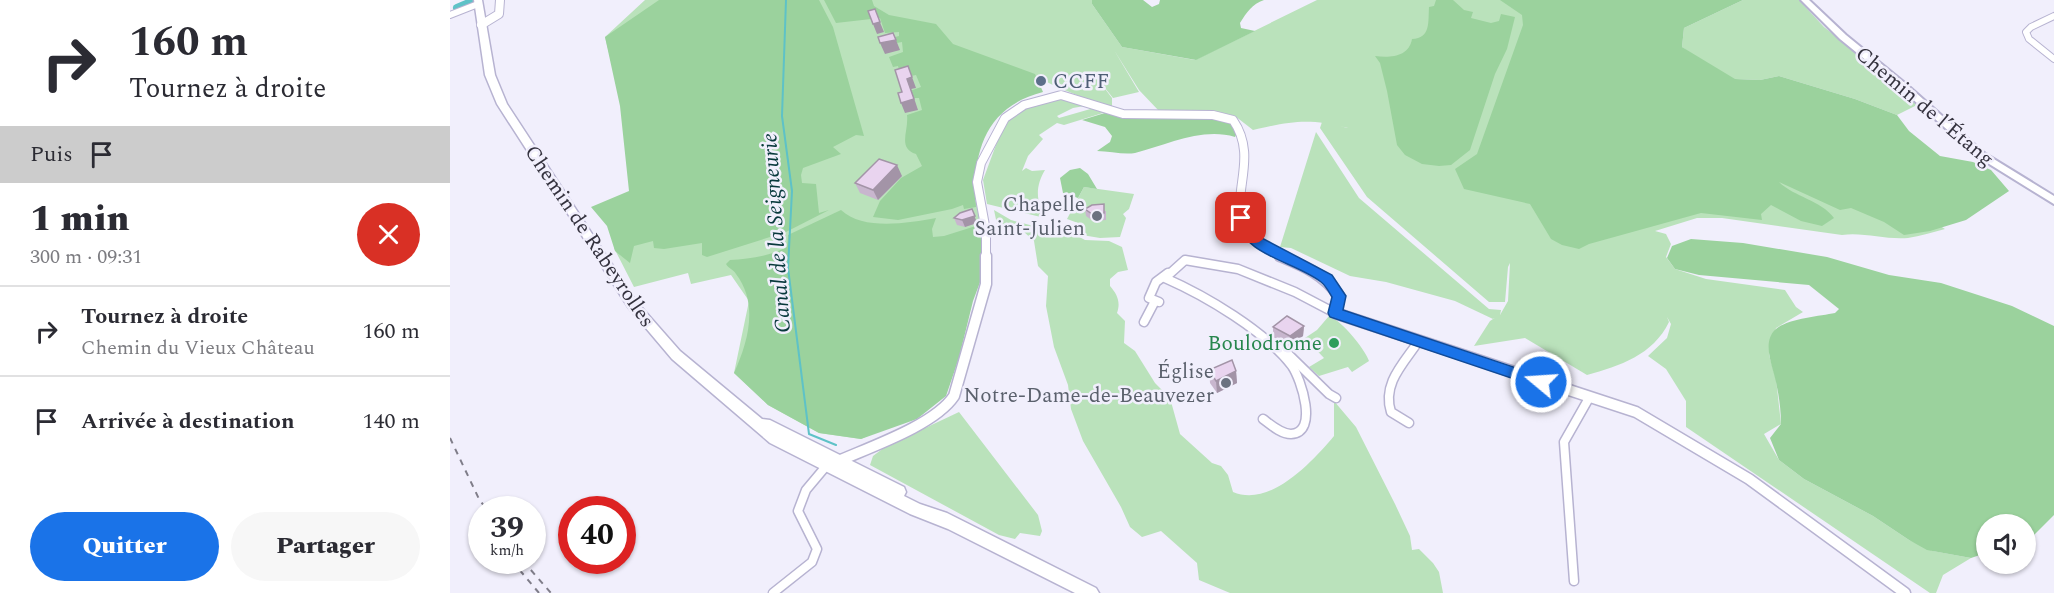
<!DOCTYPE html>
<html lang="fr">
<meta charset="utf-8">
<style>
:root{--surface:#fff;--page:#f7f7f7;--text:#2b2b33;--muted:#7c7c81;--line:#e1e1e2;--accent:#1a73e8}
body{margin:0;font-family:Spectral,serif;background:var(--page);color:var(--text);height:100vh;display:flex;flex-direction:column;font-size:22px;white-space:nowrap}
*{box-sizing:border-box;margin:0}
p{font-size:20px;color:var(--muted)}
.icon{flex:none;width:33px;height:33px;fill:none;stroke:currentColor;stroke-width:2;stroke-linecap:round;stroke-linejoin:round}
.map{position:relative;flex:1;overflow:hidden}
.side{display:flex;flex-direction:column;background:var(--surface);width:450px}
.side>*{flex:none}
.guide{background:#fff;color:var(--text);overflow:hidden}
.tools{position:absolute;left:1526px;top:514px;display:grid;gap:12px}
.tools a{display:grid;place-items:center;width:60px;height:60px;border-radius:50%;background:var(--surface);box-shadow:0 2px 4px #0004;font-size:30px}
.speed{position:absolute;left:18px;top:496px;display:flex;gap:12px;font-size:30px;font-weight:700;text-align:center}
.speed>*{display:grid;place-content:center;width:78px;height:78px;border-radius:50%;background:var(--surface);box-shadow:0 2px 4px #0004;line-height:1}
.speed small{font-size:15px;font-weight:400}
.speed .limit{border:9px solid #d22;background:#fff;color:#111}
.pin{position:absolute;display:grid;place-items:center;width:51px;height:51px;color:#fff;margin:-26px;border-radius:12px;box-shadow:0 3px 9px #0006}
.me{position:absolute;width:66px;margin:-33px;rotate:288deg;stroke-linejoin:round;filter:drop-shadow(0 0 4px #0008)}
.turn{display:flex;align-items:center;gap:21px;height:126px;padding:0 30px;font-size:27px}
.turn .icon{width:78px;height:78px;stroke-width:2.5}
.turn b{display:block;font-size:42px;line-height:51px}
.then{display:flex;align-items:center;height:57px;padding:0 30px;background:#0003;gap:12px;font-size:22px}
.round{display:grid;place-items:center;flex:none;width:63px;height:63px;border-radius:32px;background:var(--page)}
.headline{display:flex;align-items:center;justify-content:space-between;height:102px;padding:0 30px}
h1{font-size:36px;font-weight:800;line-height:45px}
.action{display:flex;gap:12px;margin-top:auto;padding:12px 30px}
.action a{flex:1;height:69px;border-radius:36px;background:var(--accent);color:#fff;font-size:24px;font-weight:800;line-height:69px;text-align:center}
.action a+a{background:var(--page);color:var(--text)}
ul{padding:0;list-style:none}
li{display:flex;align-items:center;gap:18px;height:90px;padding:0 30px;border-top:2px solid var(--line)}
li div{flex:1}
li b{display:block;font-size:22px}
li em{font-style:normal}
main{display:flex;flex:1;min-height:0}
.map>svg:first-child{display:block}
</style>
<main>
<section class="side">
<div class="guide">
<div class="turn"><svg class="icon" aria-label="right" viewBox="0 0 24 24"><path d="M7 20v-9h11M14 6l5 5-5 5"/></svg><div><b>160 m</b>Tournez à droite</div></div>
<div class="then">Puis<svg class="icon" aria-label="arrive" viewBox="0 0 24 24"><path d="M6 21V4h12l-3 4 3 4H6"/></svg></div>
</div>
<div class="headline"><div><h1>1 min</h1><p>300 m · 09:31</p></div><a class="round" style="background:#d93025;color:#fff"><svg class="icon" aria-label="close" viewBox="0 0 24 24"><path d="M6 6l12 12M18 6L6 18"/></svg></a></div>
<ul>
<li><svg class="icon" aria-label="right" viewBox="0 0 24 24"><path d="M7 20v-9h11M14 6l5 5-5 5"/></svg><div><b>Tournez à droite</b><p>Chemin du Vieux Château</p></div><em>160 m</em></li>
<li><svg class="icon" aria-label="arrive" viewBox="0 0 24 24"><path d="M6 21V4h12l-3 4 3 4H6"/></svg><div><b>Arrivée à destination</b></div><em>140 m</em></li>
</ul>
<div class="action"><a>Quitter</a><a>Partager</a></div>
</section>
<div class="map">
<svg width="1604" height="593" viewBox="0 0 1604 593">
<rect width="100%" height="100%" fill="#f1effc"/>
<g fill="#bae2bb">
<path d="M 195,0 L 642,0 L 642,4 L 672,47 L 745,60 L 867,0 L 1163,0 L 1250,60 L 1232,47 L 1234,28 L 1293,0 L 1349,0 L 1374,27 L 1429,70 L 1467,105 L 1447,115 L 1405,99 L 1329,76 L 1310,80 L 1285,79 L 1405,173 L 1495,229 C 1483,232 1470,236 1458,238 C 1436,240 1414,232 1392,235 L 1272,218 L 1247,218 L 1205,231 L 1216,234 L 1221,244 L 1216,257 L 1225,269 L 1256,279 L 1335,290 L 1346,307 L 1353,312 L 1326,328 L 1319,355 L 1326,379 L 1331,424 L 1314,434 L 1329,460 L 1354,479 L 1423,516 L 1459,540 L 1483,551 L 1521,558 L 1493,575 L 1486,593 L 1480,593 L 1236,427 L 1236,401 L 1216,369 L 1198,356 L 1217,338 L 1221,324 L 1217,317 L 1219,322 C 1203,355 1170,366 1137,375 L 1075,338 L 1024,346 L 1040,321 L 1049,315 L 1043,319 L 1005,301 L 936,282 L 900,276 L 841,248 L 830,247 L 866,132 L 909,198 L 1039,309 L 1051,310 L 1050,315 L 1058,301 L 1060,263 L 1058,267 L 1055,302 L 1039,302 L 917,197 L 870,128 L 872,122 L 898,128 C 859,118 842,121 803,130 L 785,116 L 768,112 L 709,111 L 689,90 L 664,50 L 689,92 L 663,98 L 643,73 L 662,98 L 662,109 C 653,105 599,85 596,81 L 553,108 L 528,142 L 522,192 L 533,222 L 533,267 L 464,415 L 411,439 L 369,433 L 318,405 L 284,373 L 299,301 L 281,275 L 241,284 L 238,273 L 184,287 L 164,248 L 181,193 L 172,105 L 155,37 Z"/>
<path d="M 607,97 L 640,105 L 623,108 L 607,116 L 609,118 L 644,108 L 656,112 L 614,125 L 607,123 L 589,135 L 593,139 L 578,156 L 572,171 L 576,168 L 582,171 L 595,170 C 585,187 586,200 595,218 L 537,204 L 533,180 L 553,126 L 565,112 Z"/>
<path d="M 634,187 L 684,194 L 679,209 L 673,214 L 676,218 L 670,237 L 650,238 L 632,235 L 634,230 L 628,223 L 617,219 Z"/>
<path d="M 544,210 L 561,220 L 598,230 L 616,230 L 635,240 L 659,241 L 672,247 L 678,270 L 668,272 L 660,279 L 660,286 C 667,294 671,302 667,313 L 675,321 L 674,343 L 685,351 L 705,383 L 720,398 L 730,434 L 762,463 L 771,466 L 778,475 L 783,492 C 820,508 862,462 884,436 L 884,401 L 906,427 L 945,504 L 960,536 L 962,550 L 969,549 L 983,563 L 989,572 L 993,593 L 780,593 L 749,580 L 747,563 L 711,531 L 692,537 L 680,527 L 671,507 L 633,441 L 621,409 L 618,385 L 604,347 L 596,306 L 598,276 L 588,266 L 584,241 L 574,232 L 549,234 Z"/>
<path d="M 879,316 C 891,320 915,349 919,361 L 902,372 L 898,367 L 869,376 L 859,367 L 874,358 L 855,338 L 867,330 Z"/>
<path d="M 509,412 L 588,515 L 592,531 L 590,536 L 570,533 L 565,539 L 549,535 L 420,465 L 423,456 L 435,447 Z"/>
</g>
<g fill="#9bd29d">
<path d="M 209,0 L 369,0 L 383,27 L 414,136 L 406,135 L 383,147 L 391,154 L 353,168 L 351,175 L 352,183 L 366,184 L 369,213 L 379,210 L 336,232 L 257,257 L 252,255 L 252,243 L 214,249 L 204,248 L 203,241 L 184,246 L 180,263 L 165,251 L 157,226 L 141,207 L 179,191 L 170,106 L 155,37 Z"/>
<path d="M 374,0 L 422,0 L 424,6 L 439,15 L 486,24 L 503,44 L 585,74 L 593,92 C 535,107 522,152 526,207 L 514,209 L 513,205 L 502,209 L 448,220 L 423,217 L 430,201 L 451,178 L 472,166 L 466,154 C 447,148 459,131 457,115 L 472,110 L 469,98 L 459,98 L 457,92 L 471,87 L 466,75 L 451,78 L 448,66 L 443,67 L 439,57 L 453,52 L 452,42 L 436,45 L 434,40 L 449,36 L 449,32 L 435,33 L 430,18 L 386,23 Z"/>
<path d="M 642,0 L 693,0 L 702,7 L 709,4 L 710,0 L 814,0 C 802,4 797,12 790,23 L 791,28 L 805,31 L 746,60 L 672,47 L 642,4 Z"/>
<path d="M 986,0 L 1003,0 L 1014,10 L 1023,12 L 1021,18 L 1041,23 L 1049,21 L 1051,14 L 1065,17 L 1057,49 L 1045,74 L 1020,150 L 1001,165 L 989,166 L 972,164 L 955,155 L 947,145 L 937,91 L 930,63 L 925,56 C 940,58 959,57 962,39 C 981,38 978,22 979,7 L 984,6 Z"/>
<path d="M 1050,0 L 1293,0 L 1234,28 L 1232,47 L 1285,79 L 1310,80 L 1329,76 L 1405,99 L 1447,115 L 1459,131 L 1490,156 L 1523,162 L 1541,170 L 1559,191 L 1516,220 L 1480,231 L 1454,235 L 1434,222 L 1401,208 L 1390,210 L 1329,182 C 1344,197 1371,200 1384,218 L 1372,226 L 1351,221 L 1321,205 L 1311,214 L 1312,220 L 1251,213 L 1139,244 L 1129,249 L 1112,245 L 1101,239 L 1080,204 L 1014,189 L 1005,169 L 1027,154 L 1073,25 L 1072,15 Z"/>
<path d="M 658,112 L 769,117 L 780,121 L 787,133 L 785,137 C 752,127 717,145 685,153 C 674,155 659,151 647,151 L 660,142 L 662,136 L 655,127 L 632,120 Z"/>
<path d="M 630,168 L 638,174 L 647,189 L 634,187 L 628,198 L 613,193 L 610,178 L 620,170 Z"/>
<path d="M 391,210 C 413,231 458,223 486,218 L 482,229 L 483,237 L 494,236 L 529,225 L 535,269 L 523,301 L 509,358 L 496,396 L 467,419 L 411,439 L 369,433 L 318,405 L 284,373 C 298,342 309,304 286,274 C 283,269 279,269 276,264 L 280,260 C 299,259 320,256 337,247 L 338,235 Z"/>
<path d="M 1241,239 L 1293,243 L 1377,257 L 1439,275 L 1491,283 L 1562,306 L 1604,326 L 1604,515 L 1575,544 L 1575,525 L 1536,525 L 1536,553 L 1521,558 L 1477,550 L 1459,540 L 1423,516 L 1354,479 L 1329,460 L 1320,438 L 1331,424 C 1331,410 1329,396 1326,382 C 1323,366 1311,342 1326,329 C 1337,319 1370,316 1385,313 L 1389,309 L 1359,285 L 1249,275 L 1225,269 L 1217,258 L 1222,246 Z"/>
</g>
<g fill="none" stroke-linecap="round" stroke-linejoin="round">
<path stroke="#5ec2c7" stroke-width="2" d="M 336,0 L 332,116 L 342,191 L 338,268 L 359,434 L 386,445"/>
<path stroke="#5ec2c7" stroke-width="8" d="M 7,8 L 21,2"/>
<g stroke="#b7b3d1" stroke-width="8">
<g id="minor-far1">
<path d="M 0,15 L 28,4"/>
<path d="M 1604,16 L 1581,27 L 1576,32 L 1579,39 L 1604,59"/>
</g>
</g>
<g stroke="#b7b3d1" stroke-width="11">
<g id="minor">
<path d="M 709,302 L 699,298 L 706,282 L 718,273"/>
<path d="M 694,322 L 705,301"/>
<path d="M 822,346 L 835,351 L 879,394 L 886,398"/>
<path d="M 813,419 C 821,425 831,434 841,434 C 869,433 851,379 842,366 C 815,331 756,296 715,278 L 735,260 L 788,269 L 845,292 L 885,313"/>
<path d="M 959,423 L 941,412 C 932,384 953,364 968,342"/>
<path d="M 1124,581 L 1114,442 L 1139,398"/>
<path d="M 323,593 L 362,562 L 367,549 L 348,511 L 356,490 L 377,465"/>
</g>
</g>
<g stroke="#b7b3d1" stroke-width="10">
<g id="tertiary-far1">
<path d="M 31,25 L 49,14 L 50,0"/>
<path d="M 536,257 L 536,231 L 527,182 L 531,163 L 555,118 L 574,105 L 611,95 L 673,114 L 763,115 L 783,120 C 819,172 750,221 834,257"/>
</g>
</g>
<g stroke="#b7b3d1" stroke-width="13">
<g id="tertiary">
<path d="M 830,256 C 854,266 874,274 889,296 L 885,313 L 1186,412 L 1299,479 L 1455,593"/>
<path d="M 384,463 C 417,448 484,426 504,396 L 536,284 L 536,256"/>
</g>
</g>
<g stroke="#b7b3d1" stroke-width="4">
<path id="secondary" d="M 1351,0 L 1359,0 L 1396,35 L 1456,84 L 1534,153 L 1604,196 L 1604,204 L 1528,157 L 1450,88 L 1390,39 Z"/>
</g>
<g stroke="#b7b3d1" stroke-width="3">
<path id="primary" d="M 24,0 L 32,0 L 45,75 L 57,104 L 186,301 L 230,351 L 312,419 L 320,420 L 454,487 L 456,492 L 454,496 L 470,504 L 497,513 L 646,588 L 649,593 L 625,593 L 498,529 L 460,514 L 320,443 L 222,359 L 178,307 L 47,104 L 35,75 Z"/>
</g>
<use href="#minor-far1" stroke="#fff" stroke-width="6"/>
<use href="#minor" stroke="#fff" stroke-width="8"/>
<use href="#tertiary-far1" stroke="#fff" stroke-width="8"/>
<use href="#tertiary" stroke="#fff" stroke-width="10"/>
<use href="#secondary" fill="#fff" fill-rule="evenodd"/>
<use href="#primary" fill="#fff" fill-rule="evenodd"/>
<g stroke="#7f7d89" stroke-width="2" stroke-dasharray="6 6" stroke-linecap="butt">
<path d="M 0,438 L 29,499 L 37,510"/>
<path d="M 62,561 L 89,593"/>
<path d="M 73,561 L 101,593"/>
</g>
</g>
<g fill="#c8b6ce">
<path d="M 452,176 L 428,200 L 410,193 L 405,183 Z"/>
<path d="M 635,209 L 656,211 L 656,220 L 643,221 L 636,216 Z"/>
<path d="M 504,218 L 527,223 L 515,227 L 507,225 Z"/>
<path d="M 854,326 L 853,336 L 839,346 L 823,337 L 823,327 Z"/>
<path d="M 759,370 L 786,371 L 787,383 L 767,393 L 760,383 Z"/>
</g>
<g fill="#a394a7">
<path d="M 429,20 L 434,32 L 427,34 L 423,24 Z"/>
<path d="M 446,40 L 450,50 L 435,54 L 430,43 Z"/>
<path d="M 462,77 L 466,88 L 461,89 L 468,110 L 455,113 L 451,103 L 457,79 Z"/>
<path d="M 447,165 L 452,176 L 428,200 L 423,190 Z"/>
<path d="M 522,209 L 527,223 L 515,227 L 512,220 Z"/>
<path d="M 854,326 L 853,336 L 839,346 L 840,336 Z"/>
<path d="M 786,371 L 787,383 L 767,393 L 766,381 Z"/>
</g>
<g fill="#e9d4ef" stroke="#a394a7" stroke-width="1.5">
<path d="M 425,9 L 430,22 L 423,24 L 418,11 Z"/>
<path d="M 443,33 L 446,40 L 430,43 L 428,37 Z"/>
<path d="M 458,66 L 462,77 L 457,79 L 464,99 L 451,103 L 448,93 L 452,92 L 445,70 Z"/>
<path d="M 429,159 L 447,165 L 423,190 L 405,183 Z"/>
<path d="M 654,204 L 654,213 L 642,214 L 635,209 L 642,205 Z"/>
<path d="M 522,209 L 525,216 L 512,220 L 504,218 L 510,213 Z"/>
<path d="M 837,316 L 854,326 L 840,336 L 823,327 Z"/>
<path d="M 782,360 L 786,371 L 766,381 L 759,370 Z"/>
</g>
<path fill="#1a73e8" stroke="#114b97" stroke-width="1.5" d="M 791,213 L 796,214 L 806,235 L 882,275 L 896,296 L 893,310 L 1096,378 L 1098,382 L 1096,387 L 1091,388 L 880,317 L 878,313 L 882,297 C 879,292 876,286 871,282 C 844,261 793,256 785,218 Z"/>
<circle fill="#5c6f8a" stroke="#f1effc" stroke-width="2" cx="591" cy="81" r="6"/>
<g fill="#6b7280" stroke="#f1effc" stroke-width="2">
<circle cx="647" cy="216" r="6"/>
<circle cx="776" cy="383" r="6"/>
</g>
<circle fill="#2e9e5b" stroke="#f1effc" stroke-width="2" cx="884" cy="343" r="6"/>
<g text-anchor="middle" stroke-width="5" stroke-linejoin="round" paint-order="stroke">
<g font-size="21" fill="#4e5e75" stroke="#f1effc" text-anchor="start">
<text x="603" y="88">CCFF</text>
</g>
<g font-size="21" fill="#34323e" stroke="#f1effc">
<text transform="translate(1475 106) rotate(40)" y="7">Chemin de l’Étang</text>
<text transform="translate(140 236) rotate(56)" y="7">Chemin de Rabeyrolles</text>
</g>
<g font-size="21" fill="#5b616d" stroke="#f1effc" text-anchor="end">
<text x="635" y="211">Chapelle<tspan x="635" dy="24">Saint-Julien</tspan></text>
<text x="764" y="378">Église<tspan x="764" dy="24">Notre-Dame-de-Beauvezer</tspan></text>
</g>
<g font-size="21" fill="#27864d" stroke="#f1effc" text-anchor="end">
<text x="872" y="350">Boulodrome</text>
</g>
<g font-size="22" font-style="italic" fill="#08393c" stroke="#f1effc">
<text transform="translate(325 233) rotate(-94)" y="8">Canal de la Seigneurie</text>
</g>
</g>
</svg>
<div class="tools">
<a><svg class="icon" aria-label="sound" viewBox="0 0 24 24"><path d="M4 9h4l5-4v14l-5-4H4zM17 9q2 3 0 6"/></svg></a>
</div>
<div class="speed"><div>39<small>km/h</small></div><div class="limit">40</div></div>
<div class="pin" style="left:791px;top:218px;background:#d93025"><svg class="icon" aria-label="arrive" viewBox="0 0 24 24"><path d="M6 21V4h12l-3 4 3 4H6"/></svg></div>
<svg class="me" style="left:1091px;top:382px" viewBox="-20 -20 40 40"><circle r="17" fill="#1a73e8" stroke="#fff" stroke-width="3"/><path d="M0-11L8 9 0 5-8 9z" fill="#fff"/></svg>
</div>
</main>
